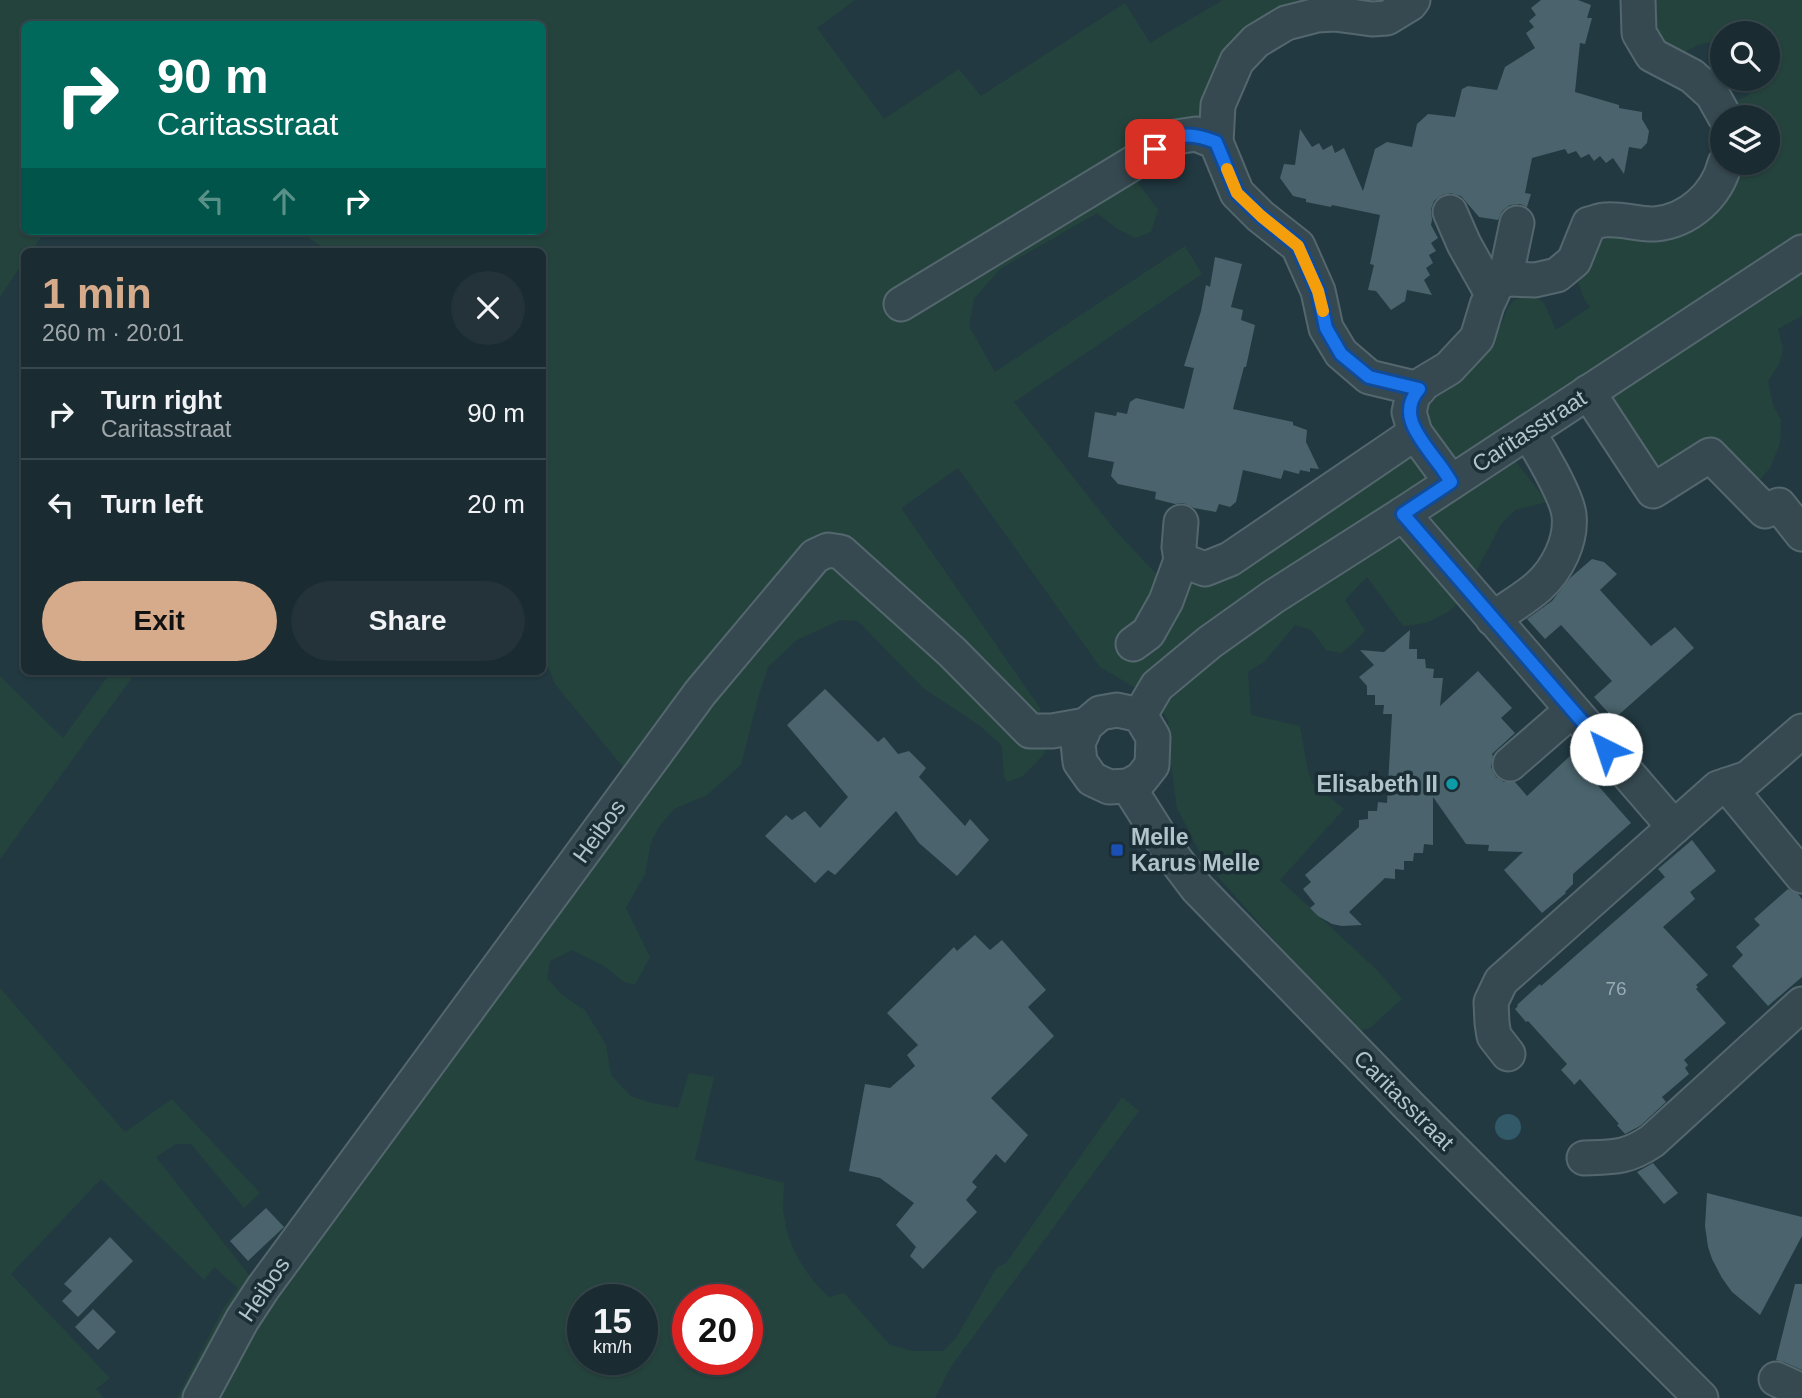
<!DOCTYPE html>
<meta charset="utf-8">
<style>
:root{--surface:#1a2b31;--page:#233339;--text:#f1f3f6;--muted:#9fa7ab;--line:#38474d;--accent:#d6ab8b}
body{margin:0;font-family:Arial,sans-serif;background:var(--page);color:var(--text);height:100vh;display:flex;flex-direction:column;font-size:26px;white-space:nowrap}
*{box-sizing:border-box;margin:0}
p{font-size:23px;color:var(--muted)}
.icon{flex:none;width:38px;height:38px;fill:none;stroke:currentColor;stroke-width:2;stroke-linecap:round;stroke-linejoin:round}
.map{position:relative;flex:1;overflow:hidden}
.drawer{position:absolute;left:21px;top:248px;width:525px;height:427px;display:flex;flex-direction:column;background:var(--surface);border-radius:10px;box-shadow:0 2px 5px #0004,0 0 0 2px var(--line)}
.drawer>*{flex:none}
.guide{position:absolute;left:21px;top:21px;width:525px;height:214px;border-radius:10px;box-shadow:0 2px 5px #0004,0 0 0 2px var(--line);background:#00695c;color:#fff;overflow:hidden}
.controls{position:absolute;left:1710px;top:21px;display:grid;gap:14px}
.controls a{display:grid;place-items:center;width:70px;height:70px;border-radius:50%;background:var(--surface);box-shadow:0 2px 5px #0004,0 0 0 2px var(--line);font-size:35px}
.speed{position:absolute;left:567px;top:1284px;display:flex;gap:14px;font-size:35px;font-weight:700;text-align:center}
.speed>*{display:grid;place-content:center;width:91px;height:91px;border-radius:50%;background:var(--surface);box-shadow:0 2px 5px #0004,0 0 0 2px var(--line);line-height:1}
.speed small{font-size:18px;font-weight:400}
.speed .limit{border:10px solid #d22;background:#fff;color:#111}
.pin{position:absolute;display:grid;place-items:center;width:60px;height:60px;color:#fff;margin:-30px;border-radius:14px;box-shadow:0 4px 10px #0006}
.me{position:absolute;width:77px;margin:-38px;rotate:319deg;stroke-linejoin:round;filter:drop-shadow(0 0 5px #0008)}
.turn{display:flex;align-items:center;gap:24px;height:147px;padding:0 21px;font-size:32px}
.turn .icon{width:91px;height:91px;stroke-width:2.5}
.turn b{display:block;font-size:49px;line-height:60px}
.lanes{display:flex;align-items:center;height:66px;padding:0 21px;background:#0003;justify-content:center;gap:35px;direction:ltr}
.lanes .off{opacity:.35}
.round{display:grid;place-items:center;flex:none;width:74px;height:74px;border-radius:37px;background:var(--page)}
.overview{display:flex;align-items:center;justify-content:space-between;height:119px;padding:0 21px}
h1{font-size:42px;font-weight:700;line-height:52px;color:var(--accent)}
.cta{display:flex;gap:14px;margin-top:auto;padding:14px 21px}
.cta a{flex:1;height:80px;border-radius:42px;background:var(--accent);color:#111;font-size:28px;font-weight:700;line-height:80px;text-align:center}
.cta a+a{background:var(--page);color:var(--text)}
ul{padding:0;list-style:none}
li{display:flex;align-items:center;gap:21px;height:91px;padding:0 21px;border-top:2px solid var(--line)}
li div{flex:1}
li b{display:block;font-size:26px}
li em{font-style:normal}
.map>svg:first-child{display:block}
</style>
<div class="map">
<svg width="1802" height="1398" viewBox="0 0 1802 1398">
<rect width="100%" height="100%" fill="#223941"/>
<g fill="#25433d" fill-rule="evenodd">
<path d="M 0,0 L 855,0 L 817,28 L 884,119 L 959,69 L 981,96 L 1125,3 L 1150,43 L 1223,0 L 1408,0 L 1274,23 L 1206,132 L 1133,176 L 1158,210 L 1151,232 L 1135,238 L 1116,228 L 1097,213 L 1000,269 L 974,299 L 969,326 L 995,372 L 1185,246 L 1202,274 L 1014,402 L 1114,529 L 1159,577 L 1171,584 L 1422,409 L 1426,399 L 1472,368 L 1488,350 L 1501,325 L 1508,307 L 1514,300 L 1522,297 L 1535,296 L 1544,303 L 1556,330 L 1590,307 L 1584,299 L 1577,279 C 1594,248 1594,235 1634,233 L 1736,163 L 1768,163 L 1768,117 L 1731,117 L 1727,105 C 1744,98 1751,97 1759,79 L 1768,79 L 1768,33 L 1722,33 L 1722,44 C 1702,38 1687,50 1672,61 L 1653,46 L 1649,0 L 1802,0 L 1802,316 L 1778,329 L 1783,349 L 1779,364 L 1768,381 L 1773,405 L 1781,420 L 1780,443 L 1770,468 L 1757,483 L 1730,477 L 1699,481 L 1674,500 L 1607,402 L 1514,459 L 1547,502 L 1515,510 L 1501,524 L 1462,599 L 1448,612 L 1426,623 L 1403,626 L 1367,577 L 1345,600 L 1365,630 L 1354,643 L 1341,653 L 1326,650 L 1311,630 L 1295,625 L 1265,661 L 1248,672 L 1251,715 L 1300,726 L 1308,771 L 1313,784 L 1344,809 L 1280,880 L 1378,971 L 1402,999 L 1370,1028 L 1355,1031 L 1204,861 L 1177,808 L 1170,756 L 1168,720 L 1154,699 L 1100,667 L 958,468 L 901,508 L 1040,708 L 1045,753 L 1023,776 L 1007,782 L 1004,776 L 1002,746 L 979,725 L 923,688 L 858,621 L 840,620 L 797,640 L 768,667 L 758,698 L 741,765 L 707,795 L 674,809 L 658,828 L 651,843 L 645,874 L 626,908 L 650,957 L 635,985 L 624,982 L 604,966 L 572,950 L 550,961 L 547,978 L 562,995 L 585,1010 L 606,1045 L 611,1075 L 631,1096 L 648,1102 L 678,1108 L 689,1073 L 714,1077 L 695,1160 L 784,1183 C 784,1193 782,1205 784,1216 C 788,1246 806,1277 829,1297 L 844,1293 L 890,1345 L 913,1351 L 943,1351 L 956,1338 L 997,1267 L 1006,1263 L 1122,1097 L 1139,1111 L 950,1368 L 935,1398 L 177,1398 L 223,1309 L 238,1288 L 214,1267 L 204,1280 L 101,1179 L 11,1274 L 110,1378 L 96,1389 L 104,1398 L 0,1398 L 0,988 L 125,1132 L 172,1099 L 260,1193 L 244,1208 L 191,1144 L 176,1144 L 156,1157 L 249,1275 L 263,1288 L 627,772 L 555,684 L 543,653 L 542,252 L 330,252 L 298,231 L 542,231 L 542,24 L 24,24 L 24,231 L 45,231 L 31,252 L 24,252 L 24,261 L 0,297 ZM 583,1300 L 642,1300 L 642,1360 L 583,1360 ZM 688,1300 L 747,1300 L 747,1360 L 688,1360 Z"/>
<path d="M 111,672 L 136,672 L 0,859 L 0,676 L 63,738 Z"/>
</g>
<circle fill="#325968" cx="1508" cy="1127" r="13"/>
<g fill="#4a636c">
<path d="M 1541,0 L 1578,0 L 1591,5 L 1587,18 L 1592,18 L 1585,44 L 1580,43 L 1575,92 L 1619,105 L 1619,108 L 1642,112 L 1642,119 L 1649,131 L 1647,143 L 1641,149 L 1629,147 L 1624,174 L 1613,158 L 1606,163 L 1600,156 L 1594,161 L 1589,154 L 1581,158 L 1576,151 L 1568,154 L 1565,149 L 1532,158 L 1525,193 L 1531,194 L 1527,207 L 1520,204 L 1510,205 L 1502,211 L 1498,220 L 1479,217 L 1461,196 L 1451,193 L 1442,195 L 1434,201 L 1431,209 L 1432,220 L 1431,225 L 1438,238 L 1431,243 L 1436,251 L 1429,255 L 1433,263 L 1426,268 L 1430,275 L 1424,280 L 1432,295 L 1407,290 L 1405,301 L 1391,310 L 1376,291 L 1368,290 L 1374,265 L 1370,264 L 1380,215 L 1332,205 L 1331,207 L 1306,202 L 1306,199 L 1293,196 L 1280,178 L 1284,164 L 1295,165 L 1300,129 L 1312,147 L 1319,143 L 1323,150 L 1332,145 L 1335,153 L 1344,148 L 1363,191 L 1375,149 L 1387,142 L 1412,147 L 1417,124 L 1428,114 L 1455,117 L 1462,89 L 1468,86 L 1497,90 L 1505,67 L 1535,48 L 1526,33 L 1534,27 L 1529,21 L 1536,15 L 1531,8 Z"/>
<path d="M 1215,257 L 1242,264 L 1231,307 L 1243,310 L 1241,320 L 1255,325 L 1246,367 L 1244,367 L 1233,409 L 1293,422 L 1293,425 L 1307,430 L 1306,442 L 1319,469 L 1310,468 L 1310,472 L 1300,470 L 1299,474 L 1284,470 L 1281,479 L 1243,470 L 1236,502 L 1230,507 L 1219,504 L 1216,512 L 1194,508 L 1183,503 L 1175,504 L 1155,499 L 1156,492 L 1118,484 L 1111,476 L 1114,462 L 1088,457 L 1095,412 L 1116,416 L 1117,412 L 1127,414 L 1130,402 L 1136,398 L 1184,409 L 1194,368 L 1184,366 L 1201,311 L 1206,285 L 1210,287 Z"/>
<path d="M 1592,559 L 1604,562 L 1617,574 L 1600,590 L 1651,646 L 1675,627 L 1694,648 L 1614,719 L 1594,697 L 1612,681 L 1561,625 L 1545,639 L 1527,619 L 1552,601 L 1570,578 Z"/>
<path d="M 1410,630 L 1409,649 L 1417,649 L 1417,659 L 1425,659 L 1426,668 L 1434,669 L 1433,678 L 1443,678 L 1440,706 L 1478,671 L 1512,708 L 1501,718 L 1515,733 L 1492,754 L 1493,756 L 1491,767 L 1496,777 L 1504,782 L 1515,782 L 1527,796 L 1571,755 L 1631,823 L 1573,874 L 1573,884 L 1565,892 L 1566,893 L 1542,913 L 1504,870 L 1523,852 L 1488,851 L 1489,845 L 1466,844 L 1433,797 L 1433,845 L 1424,844 L 1423,853 L 1414,853 L 1413,861 L 1404,861 L 1404,870 L 1395,869 L 1395,879 L 1385,878 L 1349,912 L 1362,925 L 1342,926 L 1332,924 L 1318,916 L 1310,908 L 1315,904 L 1303,889 L 1311,882 L 1305,875 L 1359,827 L 1359,820 L 1368,819 L 1368,811 L 1377,811 L 1378,802 L 1387,803 L 1392,714 L 1383,714 L 1384,705 L 1375,705 L 1375,695 L 1367,695 L 1367,686 L 1359,677 L 1374,665 L 1360,650 L 1384,652 Z"/>
<path d="M 825,689 L 878,742 L 884,737 L 898,754 L 909,751 L 926,768 L 919,777 L 965,826 L 970,819 L 989,840 L 957,876 L 919,843 L 896,811 L 835,875 L 828,870 L 815,883 L 765,836 L 786,815 L 792,820 L 805,811 L 820,828 L 848,797 L 787,725 Z"/>
<path d="M 1692,840 L 1716,871 L 1690,892 L 1695,899 L 1663,927 L 1708,975 L 1696,985 L 1698,987 L 1696,989 L 1726,1023 L 1684,1060 L 1688,1065 L 1685,1068 L 1689,1074 L 1662,1097 L 1666,1102 L 1640,1126 L 1625,1134 L 1617,1125 L 1619,1124 L 1580,1079 L 1574,1085 L 1573,1083 L 1561,1070 L 1567,1064 L 1528,1021 L 1526,1022 L 1515,1009 L 1518,1006 L 1517,1005 L 1540,984 L 1541,986 L 1665,877 L 1658,869 Z"/>
<path d="M 1788,889 L 1798,894 L 1802,899 L 1802,977 L 1768,1006 L 1732,966 L 1743,955 L 1736,947 L 1760,925 L 1754,919 Z"/>
<path d="M 975,935 L 990,950 L 1002,940 L 1046,990 L 1028,1007 L 1054,1036 L 991,1098 L 1028,1135 L 1005,1163 L 996,1154 L 972,1182 L 977,1187 L 966,1200 L 977,1212 L 923,1269 L 910,1256 L 916,1247 L 896,1225 L 914,1203 L 880,1178 L 849,1171 L 865,1084 L 890,1088 L 915,1066 L 907,1055 L 918,1045 L 887,1013 L 954,947 L 957,951 Z"/>
<path d="M 1653,1163 L 1678,1193 L 1664,1204 L 1637,1172 Z"/>
<path d="M 1707,1193 L 1802,1217 L 1802,1236 L 1760,1315 L 1732,1292 L 1722,1278 L 1712,1259 L 1708,1247 L 1705,1226 Z"/>
<path d="M 266,1208 L 284,1227 L 248,1261 L 230,1241 Z"/>
<path d="M 110,1237 L 133,1261 L 78,1317 L 62,1301 L 72,1291 L 64,1284 Z"/>
<path d="M 1795,1284 L 1802,1284 L 1802,1370 L 1784,1362 L 1776,1360 Z"/>
<path d="M 93,1309 L 116,1332 L 98,1350 L 75,1327 Z"/>
</g>
<g fill="none" stroke-linecap="round" stroke-linejoin="round">
<g stroke="#54676e" stroke-width="37">
<g id="minor">
<path d="M 1413,0 L 1410,4 L 1387,18 L 1372,19 L 1335,14 L 1317,15 L 1286,23 L 1256,41 L 1237,61 L 1218,105 L 1216,142 L 1237,193 L 1260,216 L 1298,246 L 1318,291 L 1326,328 L 1341,353 L 1369,377 L 1419,389"/>
<path d="M 1638,0 L 1639,33 L 1652,55 L 1692,76 L 1712,94 L 1725,117"/>
<path d="M 1450,212 L 1464,244 L 1492,294"/>
<path d="M 1505,280 L 1517,223"/>
<path d="M 901,304 L 1176,137 L 1196,134 L 1216,142"/>
<path d="M 1588,392 L 1653,491 L 1710,455 L 1765,511 L 1779,505 L 1802,534"/>
<path d="M 1451,482 L 1415,433 L 1409,412 L 1413,395 L 1424,383 L 1449,368 L 1477,338 L 1487,305 L 1498,281 L 1510,279 L 1535,280 L 1557,275 L 1574,261 L 1589,224 C 1594,223 1600,220 1605,220 C 1621,218 1639,225 1655,224 C 1689,221 1717,195 1725,163"/>
<path d="M 1403,514 L 1674,827"/>
<path d="M 1181,522 L 1179,547 L 1181,560 L 1205,569 L 1230,559 L 1415,433"/>
<path d="M 1493,619 C 1508,608 1524,599 1538,587 C 1557,570 1572,541 1569,515 C 1567,496 1539,449 1528,432"/>
<path d="M 1133,644 L 1148,633 L 1166,601 L 1181,560"/>
<path d="M 1117,710 L 1140,715 L 1153,737 L 1152,765 L 1141,779 L 1128,786 L 1109,787 L 1092,779 L 1080,762 L 1078,743 L 1086,725 L 1100,713 Z"/>
<path d="M 1140,715 L 1157,686 L 1210,642 L 1273,597 L 1403,514 L 1802,252"/>
<path d="M 1510,764 L 1572,710"/>
<path d="M 1727,785 L 1748,778 L 1802,731"/>
<path d="M 1128,786 L 1169,851 L 1197,888 L 1409,1106 L 1701,1398"/>
<path d="M 1508,1054 L 1494,1036 L 1492,1023 L 1491,1002 L 1501,981 L 1718,788 L 1727,785 L 1802,876"/>
<path d="M 1584,1158 C 1614,1157 1627,1158 1652,1141 L 1802,1004"/>
<path d="M 1776,1379 L 1802,1391"/>
<path d="M 200,1398 L 242,1320 L 263,1288 L 700,693 L 815,556 L 828,550 L 841,552 L 952,652 L 1030,731 L 1052,731 L 1086,725"/>
</g>
</g>
<use href="#minor" stroke="#364950" stroke-width="33"/>
</g>
<g fill="none" stroke-linecap="round" stroke-linejoin="round">
<g stroke="#114b97" stroke-width="18">
<path id="route" d="M 1155,149 C 1181,134 1187,131 1216,142 L 1237,193 L 1261,216 L 1298,246 L 1318,291 L 1326,328 L 1341,354 L 1369,377 L 1419,389 C 1397,414 1420,438 1435,459 C 1441,466 1446,474 1451,482 L 1403,514 L 1606,749"/>
</g>
<use href="#route" stroke="#1a73e8" stroke-width="12"/>
<path stroke="#f59e0b" stroke-width="12" d="M 1227,169 L 1237,193 L 1261,216 L 1298,246 L 1318,291 L 1323,311"/>
</g>
<circle fill="#0f9aa8" stroke="#1b2e35" stroke-width="2.5" cx="1452" cy="784" r="7"/>
<rect fill="#1a4fb4" stroke="#1b2e35" stroke-width="2.5" x="1110" y="843" width="14" height="14" rx="3.5"/>
<g text-anchor="middle" stroke-width="7" stroke-linejoin="round" paint-order="stroke">
<g font-size="19" fill="#98acb3">
<text x="1616" y="995">76</text>
</g>
<g font-size="23" fill="#b2c4cb" stroke="#1b2e35">
<text transform="translate(1529 431) rotate(-33)" y="8">Caritasstraat</text>
<text transform="translate(599 831) rotate(-54)" y="8">Heibos</text>
<text transform="translate(1404 1100) rotate(45)" y="8">Caritasstraat</text>
<text transform="translate(264 1289) rotate(-56)" y="8">Heibos</text>
</g>
<g font-size="23" font-weight="bold" fill="#b2c4cb" stroke="#1b2e35" text-anchor="end">
<text x="1438" y="792">Elisabeth II</text>
<text x="1131" y="845" text-anchor="start">Melle<tspan x="1131" dy="26">Karus Melle</tspan></text>
</g>
</g>
</svg>
<div class="controls">
<a><svg class="icon" aria-label="search" viewBox="0 0 24 24"><circle cx="10" cy="10" r="6"/><path d="M15 15l6 6"/></svg></a>
<a><svg class="icon" aria-label="layers" viewBox="0 0 24 24"><path d="M12 4l9 5-9 5-9-5zM3 14l9 5 9-5"/></svg></a>
</div>
<div class="speed"><div>15<small>km/h</small></div><div class="limit">20</div></div>
<div class="pin" style="left:1155px;top:149px;background:#d93025"><svg class="icon" aria-label="arrive" viewBox="0 0 24 24"><path d="M6 21V4h12l-3 4 3 4H6"/></svg></div>
<svg class="me" style="left:1606px;top:749px" viewBox="-20 -20 40 40"><circle r="19" fill="#fff"/><path d="M0-13L10 11 0 6-10 11z" fill="#1a73e8"/></svg>
<div class="guide">
<div class="turn"><svg class="icon" aria-label="right" viewBox="0 0 24 24"><path d="M7 20v-9h11M14 6l5 5-5 5"/></svg><div><b>90 m</b>Caritasstraat</div></div>
<div class="lanes"><svg class="icon off" aria-label="left" viewBox="0 0 24 24"><path d="M17 20v-9H6M10 6l-5 5 5 5"/></svg><svg class="icon off" aria-label="ahead" viewBox="0 0 24 24"><path d="M12 20V5M6 11l6-6 6 6"/></svg><svg class="icon" aria-label="right" viewBox="0 0 24 24"><path d="M7 20v-9h11M14 6l5 5-5 5"/></svg></div>
</div>
<section class="drawer">
<div class="overview"><div><h1>1 min</h1><p>260 m · 20:01</p></div><a class="round"><svg class="icon" aria-label="close" viewBox="0 0 24 24"><path d="M6 6l12 12M18 6L6 18"/></svg></a></div>
<ul>
<li><svg class="icon" aria-label="right" viewBox="0 0 24 24"><path d="M7 20v-9h11M14 6l5 5-5 5"/></svg><div><b>Turn right</b><p>Caritasstraat</p></div><em>90 m</em></li>
<li><svg class="icon" aria-label="left" viewBox="0 0 24 24"><path d="M17 20v-9H6M10 6l-5 5 5 5"/></svg><div><b>Turn left</b></div><em>20 m</em></li>
</ul>
<div class="cta"><a>Exit</a><a>Share</a></div>
</section>
</div>
